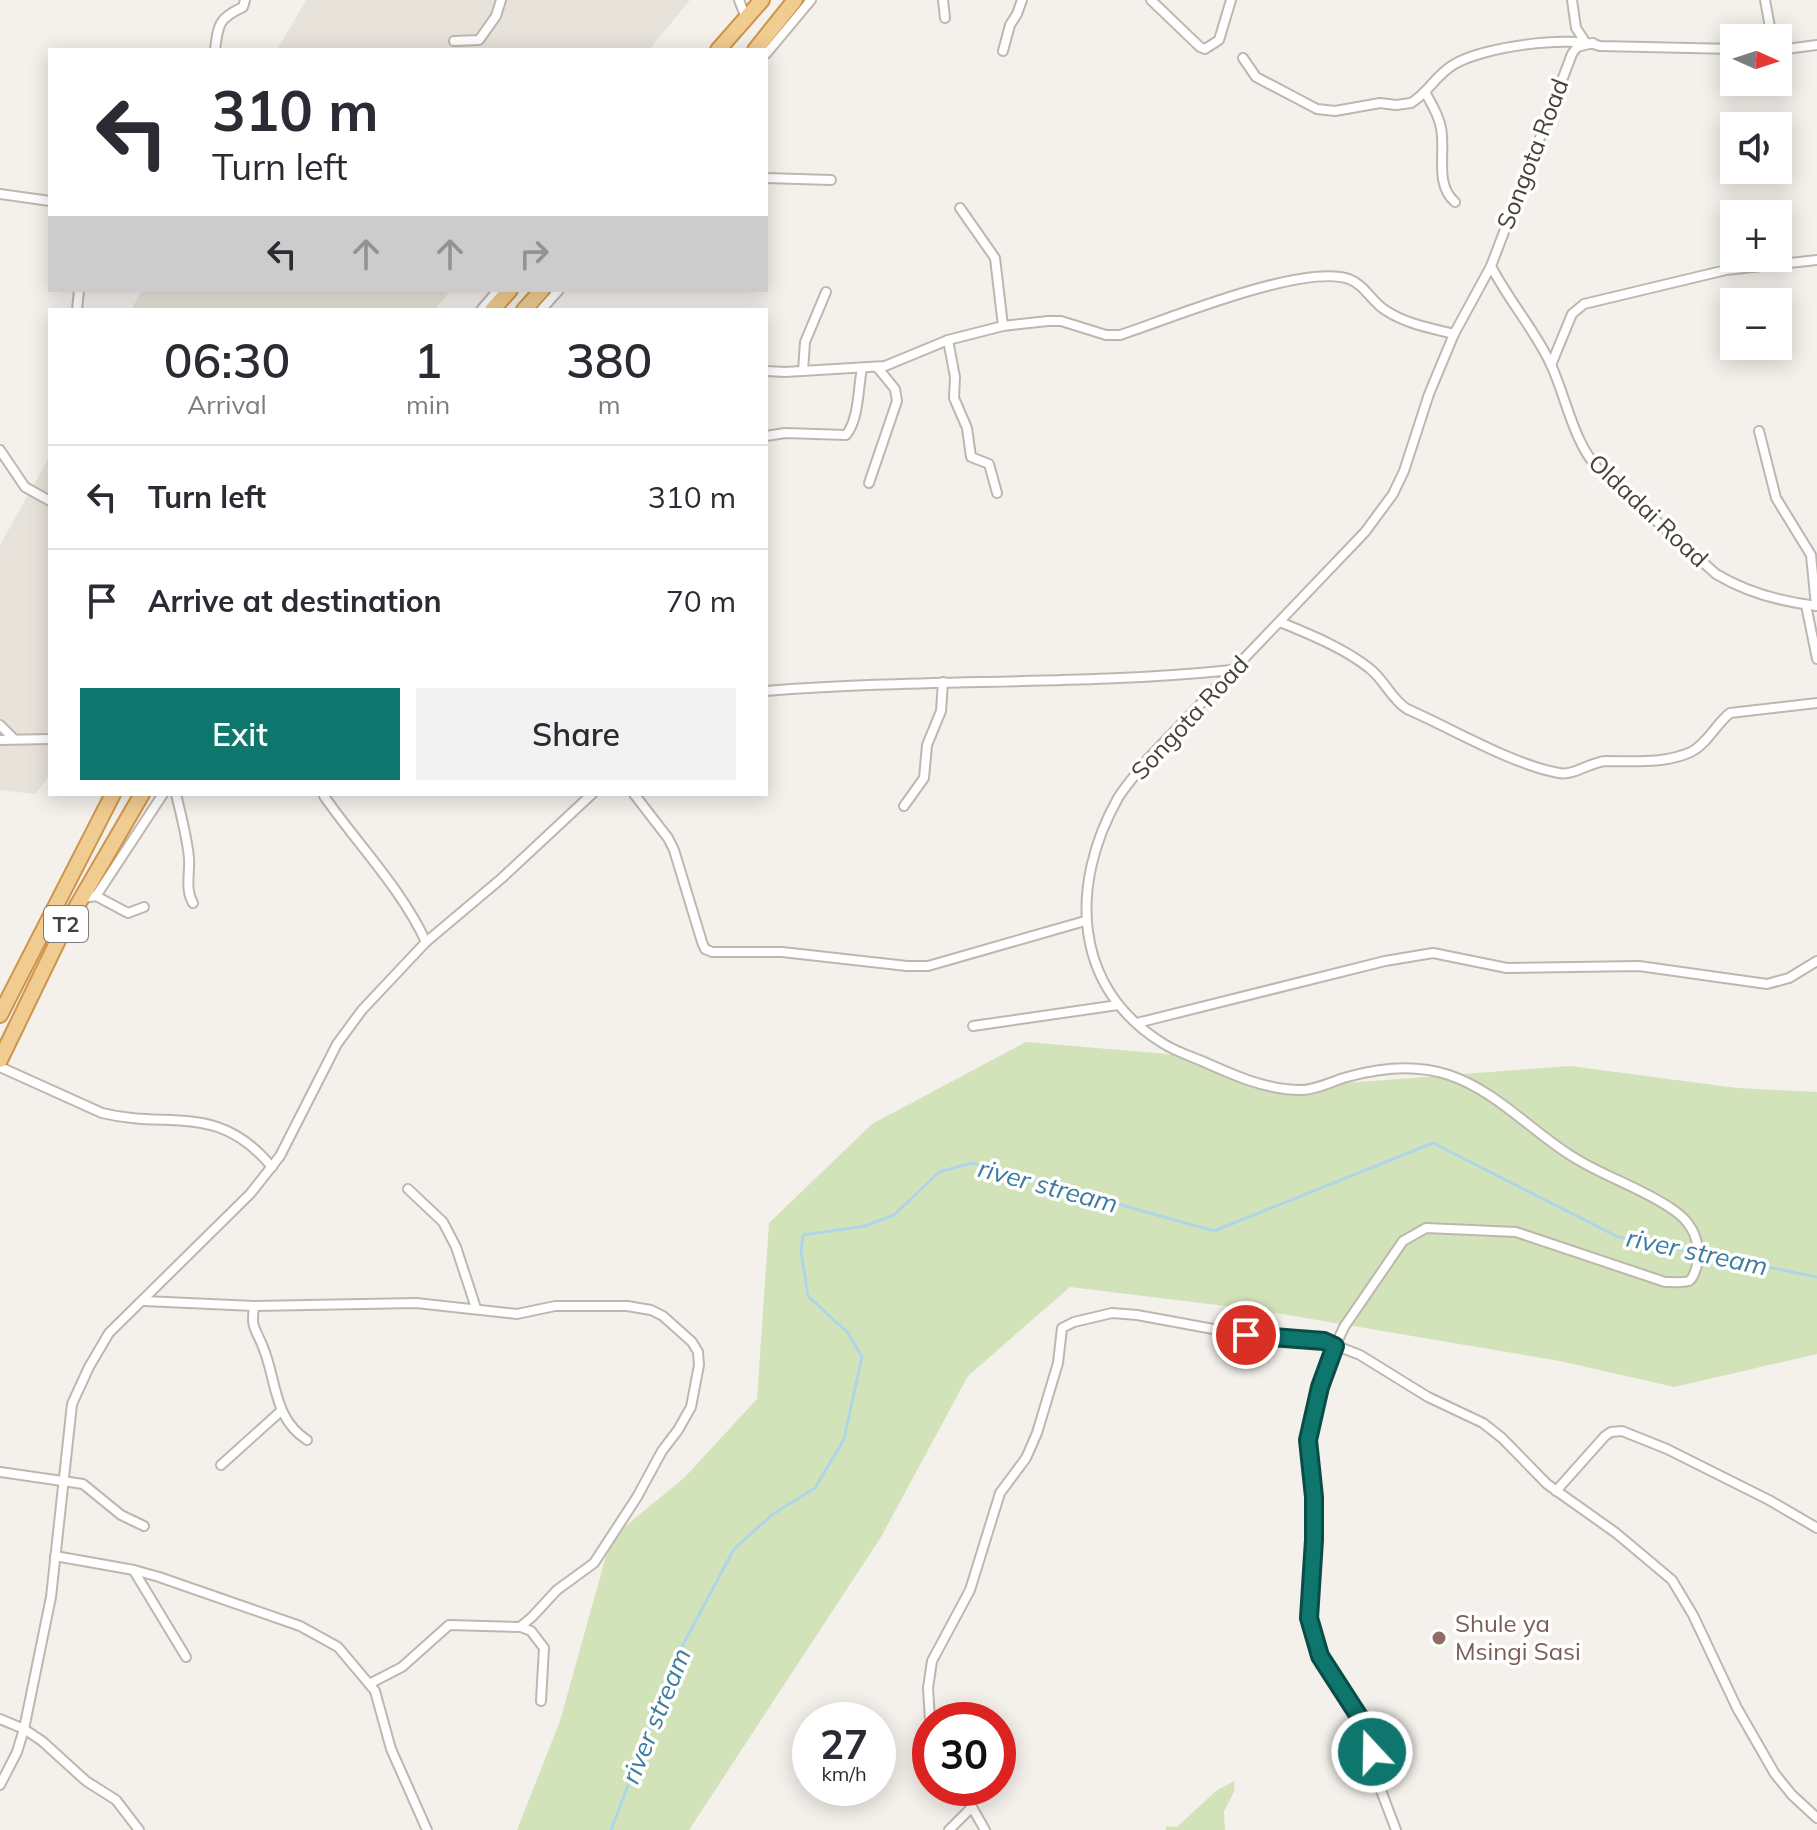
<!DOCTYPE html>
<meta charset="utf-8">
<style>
:root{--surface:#fff;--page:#f2f2f3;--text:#2b2b33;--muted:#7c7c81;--line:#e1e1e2;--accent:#0f766e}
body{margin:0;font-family:Mulish,sans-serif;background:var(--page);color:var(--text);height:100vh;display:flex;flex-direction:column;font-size:30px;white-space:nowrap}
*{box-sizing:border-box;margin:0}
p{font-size:26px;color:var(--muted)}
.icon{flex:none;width:44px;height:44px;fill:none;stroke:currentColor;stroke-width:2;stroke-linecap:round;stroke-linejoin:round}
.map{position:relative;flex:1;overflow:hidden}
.sheet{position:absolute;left:48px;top:308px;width:720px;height:488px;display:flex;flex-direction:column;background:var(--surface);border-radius:0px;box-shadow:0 4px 20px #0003}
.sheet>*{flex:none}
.top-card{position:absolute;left:48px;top:48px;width:720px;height:244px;border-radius:0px;box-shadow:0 4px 20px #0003;background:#fff;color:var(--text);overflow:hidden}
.needle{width:52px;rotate:93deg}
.tools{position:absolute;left:1720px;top:24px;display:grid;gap:16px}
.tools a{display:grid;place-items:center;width:72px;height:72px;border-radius:0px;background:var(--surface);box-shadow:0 4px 20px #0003;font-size:40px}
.speed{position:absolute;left:792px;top:1702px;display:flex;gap:16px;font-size:40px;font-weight:700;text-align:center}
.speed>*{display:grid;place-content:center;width:104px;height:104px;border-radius:50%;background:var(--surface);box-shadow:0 4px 20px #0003;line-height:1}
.speed small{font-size:20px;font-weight:400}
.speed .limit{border:12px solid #d22;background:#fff;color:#111}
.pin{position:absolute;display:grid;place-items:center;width:68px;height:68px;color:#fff;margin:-34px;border:4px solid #fff;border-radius:50%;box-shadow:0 2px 8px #0007}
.me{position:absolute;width:88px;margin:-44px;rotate:339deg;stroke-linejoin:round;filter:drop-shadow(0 0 6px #0008)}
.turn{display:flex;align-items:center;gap:28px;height:168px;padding:0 32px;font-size:36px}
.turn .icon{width:104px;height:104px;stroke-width:2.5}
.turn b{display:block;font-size:56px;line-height:68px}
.lanes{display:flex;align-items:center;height:76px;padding:0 32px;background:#0003;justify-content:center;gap:40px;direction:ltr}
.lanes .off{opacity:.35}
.eta{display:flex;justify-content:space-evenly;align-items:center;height:136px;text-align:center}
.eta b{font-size:48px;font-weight:600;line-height:56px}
.action{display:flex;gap:16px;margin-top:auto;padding:16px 32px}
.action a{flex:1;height:92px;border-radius:0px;background:var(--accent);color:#fff;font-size:32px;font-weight:600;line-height:92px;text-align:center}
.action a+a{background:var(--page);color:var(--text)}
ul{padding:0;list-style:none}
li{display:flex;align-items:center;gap:24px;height:104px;padding:0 32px;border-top:2px solid var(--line)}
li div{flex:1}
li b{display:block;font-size:30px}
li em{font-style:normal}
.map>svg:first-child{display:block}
</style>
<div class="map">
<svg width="1817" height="1830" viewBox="0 0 1817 1830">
<rect width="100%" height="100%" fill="#f4f0eb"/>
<g fill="#e7e2da">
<path d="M 306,0 L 690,0 L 649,50 L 277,50 Z"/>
<path d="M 142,290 L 451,290 L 434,310 L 131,310 Z"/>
<path d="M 50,456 L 50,775 L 35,794 L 0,790 L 0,545 Z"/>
</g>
<g fill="#d3e3b9">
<path d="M 1026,1042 L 1191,1056 L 1281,1088 L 1570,1066 L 1737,1088 L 1817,1092 L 1817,1354 L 1674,1387 L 1560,1361 L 1258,1310 L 1070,1287 L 968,1376 L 881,1537 L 689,1830 L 517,1830 L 560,1721 L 611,1538 L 684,1478 L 757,1399 L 769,1223 L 872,1124 Z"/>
<path d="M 1235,1781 L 1234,1792 L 1224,1811 L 1225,1830 L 1166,1830 L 1166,1826 L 1177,1827 L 1217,1790 Z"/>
</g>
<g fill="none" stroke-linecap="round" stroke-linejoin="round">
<path stroke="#afd5e9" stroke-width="3" d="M 611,1830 L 679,1652 L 734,1549 L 773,1514 L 815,1488 L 844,1439 L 862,1357 L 848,1333 L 808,1296 L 801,1251 L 803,1235 L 865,1226 L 894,1215 L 939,1172 L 972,1163 L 1214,1231 L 1433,1143 L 1618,1237 L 1817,1277"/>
<g stroke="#beb7ae" stroke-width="12">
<g id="minor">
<path d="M 739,0 L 746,18"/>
<path d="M 943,0 L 945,18"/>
<path d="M 1151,0 L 1200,47 L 1205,49 L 1219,40 L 1231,0"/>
<path d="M 1572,0 L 1576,28 L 1584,40"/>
<path d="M 1765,0 L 1772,38"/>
<path d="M 454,41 L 479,40 L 496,16 L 501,0"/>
<path d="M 215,50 C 218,24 219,18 243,7 L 245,0"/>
<path d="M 1778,50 L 1817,45"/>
<path d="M 1003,51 L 1010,25 L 1017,14 L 1022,0"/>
<path d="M 766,54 L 811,0"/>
<path d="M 1243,58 L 1256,77 L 1317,109 L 1335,111 L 1380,103 L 1396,105 L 1411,103 C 1428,93 1436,75 1453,65 C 1481,47 1569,35 1600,46 L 1734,49"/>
<path d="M 1425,92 C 1431,103 1439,115 1441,128 C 1446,152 1434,184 1455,202"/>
<path d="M 766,178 L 831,180"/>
<path d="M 0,194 L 50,201"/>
<path d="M 960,208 L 995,258 L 1003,326"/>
<path d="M 1491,266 C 1508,300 1538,334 1552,367 C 1567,401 1573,440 1598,469 L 1716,574 C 1746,592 1783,602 1817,606"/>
<path d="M 77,310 L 79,290"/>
<path d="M 481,310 L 498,290"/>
<path d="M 541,310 L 559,290"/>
<path d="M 948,340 L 955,377 L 954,398 L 967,428 L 971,457 L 989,464 L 997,493"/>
<path d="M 1551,365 L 1572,314 L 1584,304 L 1726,270 L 1817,260"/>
<path d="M 766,371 L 785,372 L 885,366 L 948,340 L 1003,326 L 1048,321 L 1061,321 L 1106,335 L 1120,335 C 1169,319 1303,263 1349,279 C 1365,285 1371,301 1385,310 C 1406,324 1431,328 1454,334"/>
<path d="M 803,371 L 805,342 L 826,292"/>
<path d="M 1759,431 L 1776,498 L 1811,555 L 1816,606"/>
<path d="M 766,436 L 785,433 L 846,435 C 859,420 858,388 862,368"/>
<path d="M 0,450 L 25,487 L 50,501"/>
<path d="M 869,483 L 897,401 L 895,389 L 877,367"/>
<path d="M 1806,605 L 1817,659"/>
<path d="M 1280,622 C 1309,634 1344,648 1369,668 C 1385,680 1390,698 1407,709 C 1451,728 1513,765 1559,773 C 1574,776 1590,762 1606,761 C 1635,761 1664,764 1691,752 C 1707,744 1716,724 1730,713 L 1817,703"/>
<path d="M 766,691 C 921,678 1077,686 1232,670"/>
<path d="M 0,725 L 14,739"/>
<path d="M 0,740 L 50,739"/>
<path d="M 176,794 C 181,815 187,837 189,858 C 190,874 185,890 193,903"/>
<path d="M 634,794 L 668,838 L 674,850 L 702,942 L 705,949 L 712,952 L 782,952 L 907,966 L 928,966 L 1085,921"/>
<path d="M 324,796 C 358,845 401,888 426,942"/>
<path d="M 904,806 L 924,778 L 927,745 L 941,711 L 943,682"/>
<path d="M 96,896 L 128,913 L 144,907"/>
<path d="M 83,898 L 96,896 L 163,794"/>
<path d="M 1137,1023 L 1385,961 L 1433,953 L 1507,968 L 1639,966 L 1767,984 L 1789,978 L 1817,961"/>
<path d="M 973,1026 L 1118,1005"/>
<path d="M 0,1067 L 102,1113 C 171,1130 217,1101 272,1167"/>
<path d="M 408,1189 L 443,1222 L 456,1247 L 476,1308"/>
<path d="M 144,1301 L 254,1306 L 416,1303 L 517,1314 L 555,1306 L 627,1306 L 651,1310 L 663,1316 L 692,1342 L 698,1352 L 699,1365 L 691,1407 L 678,1430 L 662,1451 L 637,1497 L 594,1563 L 557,1590 L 532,1617 L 520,1627 L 449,1625 L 402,1667 L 371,1683"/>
<path d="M 254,1306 C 251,1329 255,1327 263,1347 C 277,1381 273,1418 307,1440"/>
<path d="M 221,1465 L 281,1411"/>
<path d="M 0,1472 L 83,1484 L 121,1515 L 144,1526"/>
<path d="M 1556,1491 L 1605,1436 L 1611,1432 L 1622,1431 L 1667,1449 L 1769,1500 L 1817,1528"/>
<path d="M 55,1556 L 134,1570 L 159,1577 L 300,1626 L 338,1647 L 375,1691 L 391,1749 L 427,1830"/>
<path d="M 134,1571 L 186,1657"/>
<path d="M 521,1627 L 531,1631 L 544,1648 L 541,1701"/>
<path d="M 0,1719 L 24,1729 L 42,1741 L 86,1781 L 116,1800 L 139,1830"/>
<path d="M 930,1720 L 928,1688 L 932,1661 L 970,1590 L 1000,1493 L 1026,1458 L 1037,1433 L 1058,1363 L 1062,1328 L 1074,1322 L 1112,1313 L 1137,1315 L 1246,1335 L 1324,1341 L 1360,1355 L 1428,1397 L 1483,1423 L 1502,1438 L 1547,1484 L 1616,1533 L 1672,1580 L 1693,1615 L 1737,1708 L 1775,1774 L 1792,1795 L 1817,1818"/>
<path d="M 0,1785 L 17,1752 L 24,1729 L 51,1597 L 72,1404 L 89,1367 L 109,1333 L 250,1194 L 280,1156 L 337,1044 L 362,1010 L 426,942 L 502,878 L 592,794"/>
<path d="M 961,1788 L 985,1830"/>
<path d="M 949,1830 L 971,1808"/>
<path d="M 1396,1830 L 1380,1788 L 1364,1725 L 1320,1656 L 1309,1618 L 1314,1540 L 1314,1497 L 1308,1440 L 1325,1368 L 1344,1327 L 1403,1241 L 1426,1228 L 1516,1232 L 1665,1282 C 1671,1282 1682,1283 1689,1281 C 1694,1278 1695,1271 1697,1265 C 1701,1241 1692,1222 1672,1209 C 1640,1187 1602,1176 1570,1155 C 1529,1129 1496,1091 1449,1075 C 1416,1064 1379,1068 1347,1077 C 1332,1081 1317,1090 1301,1090 C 1266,1090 1233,1075 1202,1061 C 1190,1056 1175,1051 1164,1044 C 1072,988 1069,885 1118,798 C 1126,785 1138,772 1147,760 L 1365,532 L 1393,494 L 1404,471 L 1429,394 L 1454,334 L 1491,266 L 1572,54 L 1577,47 L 1593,43"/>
</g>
</g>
<g stroke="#cd944c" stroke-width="18">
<g id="trunk">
<path d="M 718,50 L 762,0"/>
<path d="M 755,50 L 795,0"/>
<path d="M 492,310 L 510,290"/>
<path d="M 524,310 L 542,290"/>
<path d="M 0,1015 L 113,794"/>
<path d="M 0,1060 L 63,930 L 142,794"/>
</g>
</g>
<use href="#minor" stroke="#fff" stroke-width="8"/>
<use href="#trunk" stroke="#f1cc90" stroke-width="14"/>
</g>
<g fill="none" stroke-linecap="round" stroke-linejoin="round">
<g stroke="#0a4d48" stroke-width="20">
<path id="route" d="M 1246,1335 L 1324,1341 L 1335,1346 L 1320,1387 L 1308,1440 L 1314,1497 L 1314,1540 L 1309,1618 L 1320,1656 L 1360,1718 L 1372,1752"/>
</g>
<use href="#route" stroke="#0f766e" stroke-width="14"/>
</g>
<circle fill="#8d6e63" stroke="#fff" stroke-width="3" cx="1439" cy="1638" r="8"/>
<g text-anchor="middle" stroke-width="7" stroke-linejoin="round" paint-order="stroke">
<rect fill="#fff" stroke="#7e7a75" stroke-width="2" x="44" y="906" width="44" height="36" rx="6"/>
<g font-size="22" font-weight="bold" fill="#47413a">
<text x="66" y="932">T2</text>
</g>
<g font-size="24" fill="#47413a" stroke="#fff">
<text transform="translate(1533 154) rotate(-69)" y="8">Songota Road</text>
<text transform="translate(1648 511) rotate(43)" y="8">Oldadai Road</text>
<text transform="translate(1190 718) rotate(-47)" y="8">Songota Road</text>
</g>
<g font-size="24" fill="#785e54" stroke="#fff" text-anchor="start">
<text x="1455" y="1632">Shule ya<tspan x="1455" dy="28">Msingi Sasi</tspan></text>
</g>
<g font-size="26" font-style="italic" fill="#3c7da0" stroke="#fff">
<text transform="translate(1048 1186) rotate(15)" y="9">river stream</text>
<text transform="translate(1697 1252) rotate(12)" y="9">river stream</text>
<text transform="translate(656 1716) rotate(-68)" y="9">river stream</text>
</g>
</g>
</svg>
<div class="tools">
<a><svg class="needle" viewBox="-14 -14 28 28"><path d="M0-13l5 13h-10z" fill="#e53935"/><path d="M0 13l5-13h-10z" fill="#7c7c81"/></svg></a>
<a><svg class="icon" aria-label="sound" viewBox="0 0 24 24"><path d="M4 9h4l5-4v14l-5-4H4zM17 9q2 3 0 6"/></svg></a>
<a>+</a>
<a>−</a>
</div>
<div class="speed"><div>27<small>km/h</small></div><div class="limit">30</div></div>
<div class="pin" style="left:1246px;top:1335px;background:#d93025"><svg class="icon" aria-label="arrive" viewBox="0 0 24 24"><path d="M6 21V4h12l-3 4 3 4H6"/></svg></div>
<svg class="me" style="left:1372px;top:1752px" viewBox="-20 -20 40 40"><circle r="17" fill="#0f766e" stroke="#fff" stroke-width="3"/><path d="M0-11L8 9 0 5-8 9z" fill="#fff"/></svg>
<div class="top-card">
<div class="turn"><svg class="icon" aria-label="left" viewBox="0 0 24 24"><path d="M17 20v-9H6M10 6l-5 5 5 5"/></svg><div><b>310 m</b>Turn left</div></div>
<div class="lanes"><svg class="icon" aria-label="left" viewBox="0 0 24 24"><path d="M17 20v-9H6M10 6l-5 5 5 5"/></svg><svg class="icon off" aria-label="ahead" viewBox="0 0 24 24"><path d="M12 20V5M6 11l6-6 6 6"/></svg><svg class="icon off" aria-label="ahead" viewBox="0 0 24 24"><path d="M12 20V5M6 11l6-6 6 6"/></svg><svg class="icon off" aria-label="right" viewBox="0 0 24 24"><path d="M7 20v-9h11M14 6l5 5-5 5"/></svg></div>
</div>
<section class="sheet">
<div class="eta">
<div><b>06:30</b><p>Arrival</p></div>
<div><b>1</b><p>min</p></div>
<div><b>380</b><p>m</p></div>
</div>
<ul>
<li><svg class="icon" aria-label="left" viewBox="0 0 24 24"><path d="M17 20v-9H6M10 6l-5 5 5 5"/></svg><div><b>Turn left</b></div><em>310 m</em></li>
<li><svg class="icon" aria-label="arrive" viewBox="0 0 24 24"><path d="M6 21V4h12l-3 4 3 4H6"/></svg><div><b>Arrive at destination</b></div><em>70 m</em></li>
</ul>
<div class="action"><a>Exit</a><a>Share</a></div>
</section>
</div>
